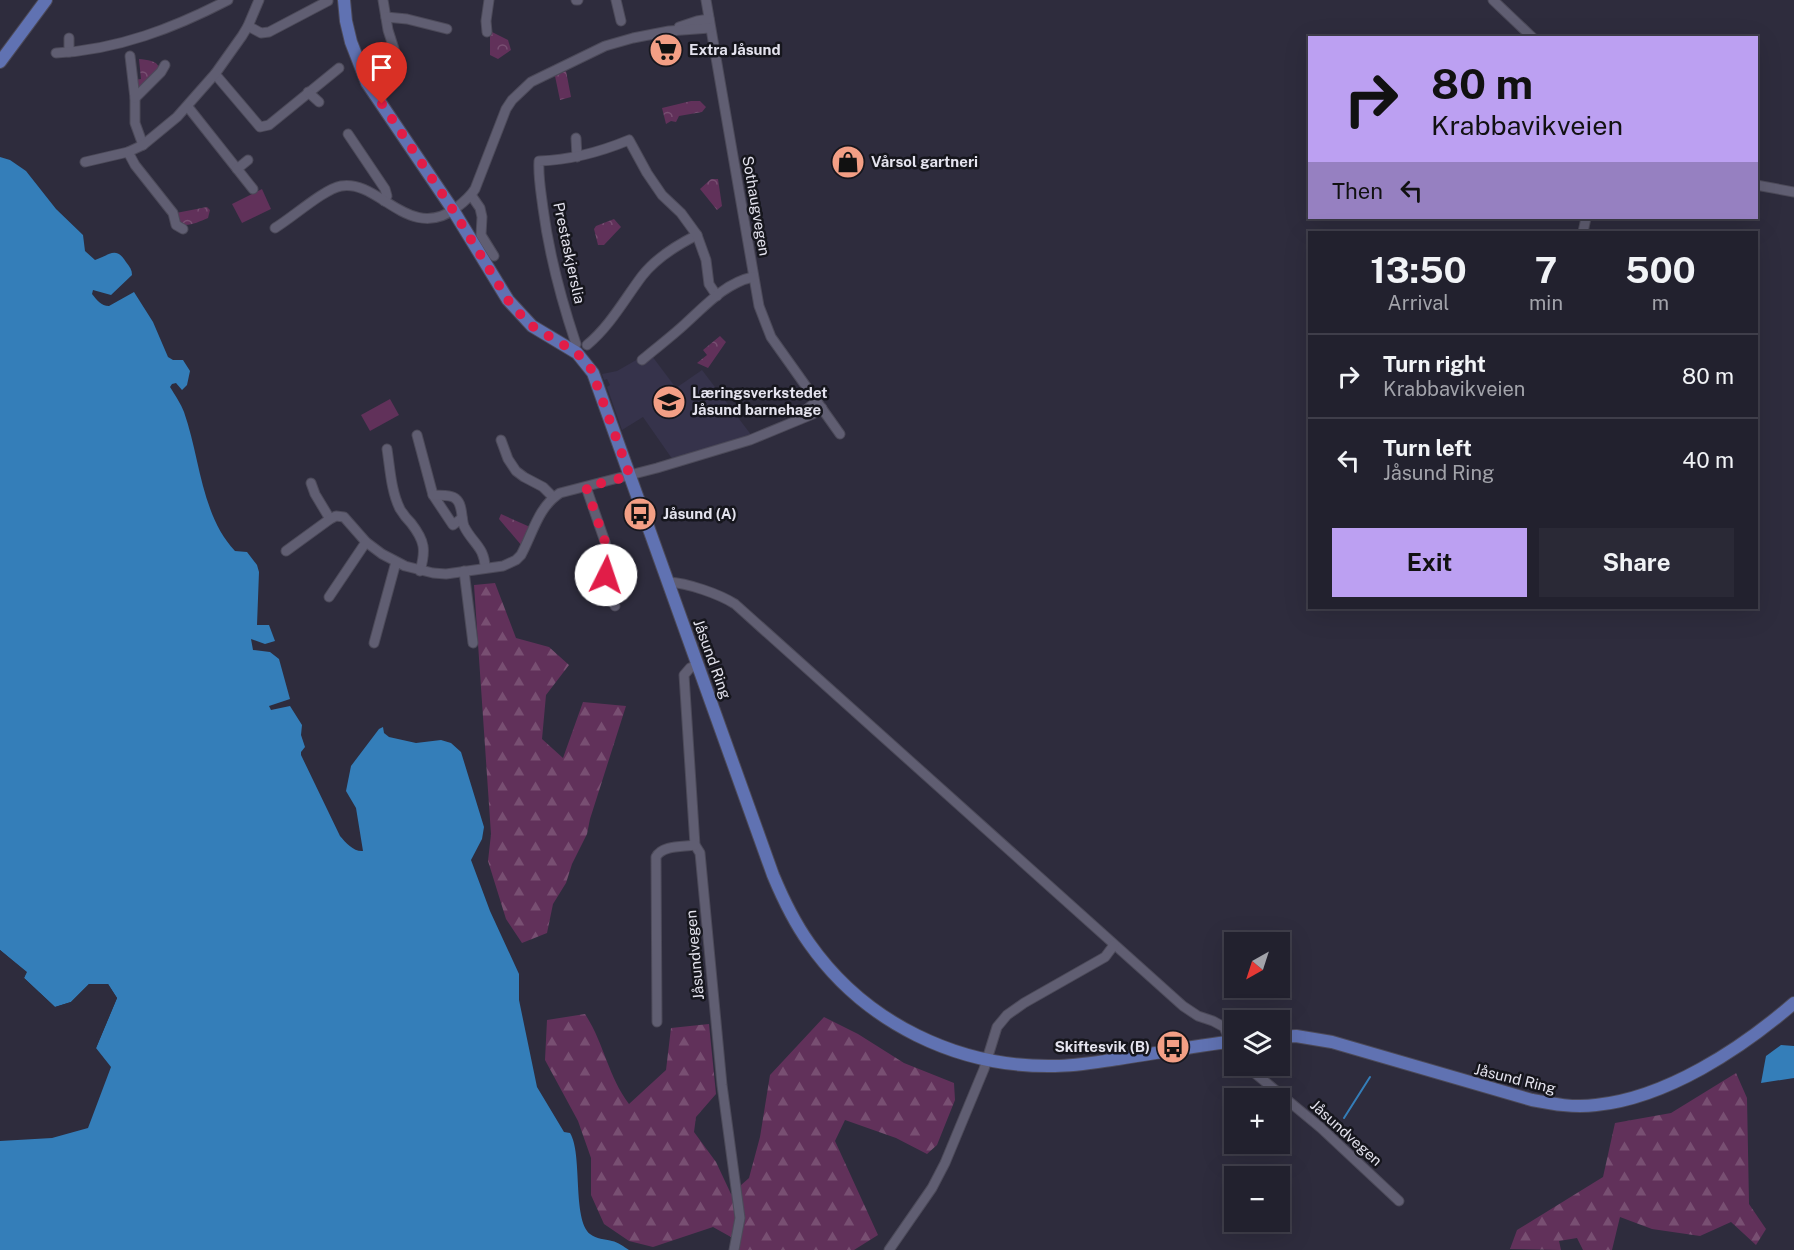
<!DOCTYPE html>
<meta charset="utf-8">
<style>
:root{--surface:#22212e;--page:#2a2936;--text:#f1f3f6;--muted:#a2a3aa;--line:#3f3e4a;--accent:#bca0f2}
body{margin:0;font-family:"Public Sans",sans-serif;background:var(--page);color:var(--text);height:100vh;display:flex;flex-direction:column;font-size:22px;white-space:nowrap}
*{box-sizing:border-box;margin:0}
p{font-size:20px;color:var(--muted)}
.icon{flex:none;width:33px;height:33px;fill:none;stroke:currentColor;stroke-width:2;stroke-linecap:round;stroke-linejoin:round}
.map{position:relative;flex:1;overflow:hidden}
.panel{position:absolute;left:1308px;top:231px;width:450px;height:378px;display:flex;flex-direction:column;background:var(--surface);border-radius:0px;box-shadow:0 6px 24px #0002,0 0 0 2px var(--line)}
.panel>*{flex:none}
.banner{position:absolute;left:1308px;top:36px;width:450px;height:183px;border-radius:0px;box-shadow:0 6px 24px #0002,0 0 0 2px var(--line);background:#bca0f2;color:#111;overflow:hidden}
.needle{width:39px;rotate:219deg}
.tools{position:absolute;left:1224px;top:932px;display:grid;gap:12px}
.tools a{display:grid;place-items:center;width:66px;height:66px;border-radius:0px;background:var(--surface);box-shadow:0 6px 24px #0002,0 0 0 2px var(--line);font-size:30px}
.pin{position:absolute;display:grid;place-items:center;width:51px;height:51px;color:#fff;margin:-62px -26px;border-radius:50% 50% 50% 0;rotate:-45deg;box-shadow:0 0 6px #0007}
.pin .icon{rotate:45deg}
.me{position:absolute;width:66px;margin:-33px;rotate:4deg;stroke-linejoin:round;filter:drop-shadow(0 0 4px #0008)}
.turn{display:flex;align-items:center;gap:21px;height:126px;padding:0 24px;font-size:27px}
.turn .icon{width:78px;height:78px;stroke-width:2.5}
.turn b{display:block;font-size:42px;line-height:51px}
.then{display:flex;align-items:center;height:57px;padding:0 24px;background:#0003;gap:12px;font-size:22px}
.eta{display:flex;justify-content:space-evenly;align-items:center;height:102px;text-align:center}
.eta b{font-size:36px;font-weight:700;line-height:42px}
.button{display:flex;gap:12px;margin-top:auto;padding:12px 24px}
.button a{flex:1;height:69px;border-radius:0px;background:var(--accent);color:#111;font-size:24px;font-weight:700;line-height:69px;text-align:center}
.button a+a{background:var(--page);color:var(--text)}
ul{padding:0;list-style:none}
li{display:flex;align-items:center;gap:18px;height:84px;padding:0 24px;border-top:2px solid var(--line)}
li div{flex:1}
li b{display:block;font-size:22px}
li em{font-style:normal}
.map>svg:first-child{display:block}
</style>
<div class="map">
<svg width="1794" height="1250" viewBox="0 0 1794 1250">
<defs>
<pattern id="forest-firs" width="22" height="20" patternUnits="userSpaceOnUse" patternTransform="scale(1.5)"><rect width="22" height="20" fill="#61315a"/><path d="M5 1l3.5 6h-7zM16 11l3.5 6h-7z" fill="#784f72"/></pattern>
<pattern id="park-crowns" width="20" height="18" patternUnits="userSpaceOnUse" patternTransform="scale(1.5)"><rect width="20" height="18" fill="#61315a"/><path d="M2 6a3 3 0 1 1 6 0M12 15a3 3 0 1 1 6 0" fill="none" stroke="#784f72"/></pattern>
</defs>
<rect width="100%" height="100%" fill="#2e2c3d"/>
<path fill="#36334b" d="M 652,356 L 676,388 L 702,370 L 752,436 L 673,460 L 643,417 L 622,430 L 607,387 L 610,385 L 607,379 L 604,380 L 602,374 L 617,371 L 638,359 Z"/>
<g fill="url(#forest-firs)">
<path d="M 495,583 L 516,638 L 549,647 L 569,665 L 546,695 L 542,739 L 563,758 L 583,702 L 626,706 L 590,819 L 587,834 L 572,864 L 566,883 L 553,904 L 547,933 L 522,943 L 506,919 L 488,861 L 491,834 L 474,585 Z"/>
<path d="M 585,1014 C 604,1043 608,1076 629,1104 L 666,1070 L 671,1028 L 709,1024 L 716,1094 L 696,1117 L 694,1132 L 716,1162 L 731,1194 L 749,1178 L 760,1137 L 770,1075 L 824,1017 L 858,1034 L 904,1063 L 954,1083 L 955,1100 L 937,1145 L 927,1154 L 896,1138 L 845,1120 L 835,1141 L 878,1235 L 854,1250 L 738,1250 L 738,1241 L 713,1227 L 653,1247 L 629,1241 L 604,1224 L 591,1195 L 591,1158 L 578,1121 L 545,1060 L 547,1020 Z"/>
<path d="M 1736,1073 L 1747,1098 L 1749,1204 L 1766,1229 L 1756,1245 L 1731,1222 L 1700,1236 L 1652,1229 L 1620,1217 L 1612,1250 L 1583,1250 L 1577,1238 L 1559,1241 L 1561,1250 L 1510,1249 L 1517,1230 L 1603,1177 L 1615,1123 L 1671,1113 Z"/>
</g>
<g fill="url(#park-crowns)">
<path d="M 490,31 L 508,40 L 511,50 L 498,59 L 490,55 Z"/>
<path d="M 139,59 C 147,60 157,60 159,68 L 143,87 L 139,87 L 134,80 L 141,79 Z"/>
<path d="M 566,71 L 571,97 L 560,100 L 555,76 Z"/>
<path d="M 691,101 L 700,101 L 706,107 L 702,112 L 679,116 L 676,122 L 671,121 L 666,124 L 662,108 Z"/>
<path d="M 711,179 L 718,179 L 722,206 L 717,210 L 700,189 Z"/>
<path d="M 207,207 L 210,210 L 208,218 C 198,222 189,227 179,224 L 176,213 Z"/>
<path d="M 614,219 L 621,227 L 604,245 L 598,245 L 594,229 L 596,226 Z"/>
<path d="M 720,336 L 726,342 L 708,368 L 697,363 L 707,355 L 703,350 Z"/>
<path d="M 501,514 L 530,527 L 522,546 L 499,519 Z"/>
</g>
<g fill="#61315a">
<path d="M 262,189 L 271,209 L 242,223 L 232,204 Z"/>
<path d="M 390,399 L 399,415 L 370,431 L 361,415 Z"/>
</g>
<g fill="#347eb9">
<path d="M 0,157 L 10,160 L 26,171 L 56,209 L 83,235 L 85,251 L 95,260 C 108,256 116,245 126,262 C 130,267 132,270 132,275 L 111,295 L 93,290 L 92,294 C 97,300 101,306 109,306 L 134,292 L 153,322 L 168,357 L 173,360 L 183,360 L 190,371 L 187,385 L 182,390 L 176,383 L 172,384 L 170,387 C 175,395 181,404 184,412 C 200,457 201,515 235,551 L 247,552 L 257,565 L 259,572 L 257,625 L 269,625 L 275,641 L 265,644 L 251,639 L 253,650 L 270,652 L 279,659 L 290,699 L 269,706 L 271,710 L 290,706 L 302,725 L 301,735 L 305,747 L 301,752 L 301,755 L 340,836 C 346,843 354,852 363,851 L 356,808 L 346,791 L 351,766 L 379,729 L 383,727 L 384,733 L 389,737 L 416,743 L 441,740 L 451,743 L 461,752 L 484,827 L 482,839 L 471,860 L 490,911 L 519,974 L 519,1000 L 537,1087 L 564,1132 L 570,1133 C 583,1154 572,1219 590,1234 C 597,1239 604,1239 612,1241 C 618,1242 624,1247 629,1250 L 0,1250 L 0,1141 L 52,1138 L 88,1128 L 111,1067 L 96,1048 L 117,998 L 108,984 L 89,984 L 71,1002 L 55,1007 L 24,978 L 26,972 L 0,950 Z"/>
<path d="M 1781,1045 L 1794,1046 L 1794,1078 L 1761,1083 L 1766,1056 Z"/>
</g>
<path fill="#2e2c3d" d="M 0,950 L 27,972 L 24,978 L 55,1007 L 71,1002 L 89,984 L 108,984 L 117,998 L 96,1048 L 93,1047 L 114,998 L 107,987 L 90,987 L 73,1004 L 54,1010 L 21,979 L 23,973 L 0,954 Z"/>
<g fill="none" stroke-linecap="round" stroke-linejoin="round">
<path stroke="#347eb9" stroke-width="2" d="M 1344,1118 L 1370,1077"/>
<g stroke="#4c4a59" stroke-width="11">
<g id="minor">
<path d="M 383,0 L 388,30 L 394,49"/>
<path d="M 576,0 L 578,0"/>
<path d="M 616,0 L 621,21"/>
<path d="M 706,0 L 759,306 L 771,337 L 840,434"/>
<path d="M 1493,0 L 1533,38"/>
<path d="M 386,17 L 407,19 L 447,29"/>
<path d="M 248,26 L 261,33 L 269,32 L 328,1"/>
<path d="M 679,27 L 697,21 L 709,19"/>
<path d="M 487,32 L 486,21 L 489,0"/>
<path d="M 69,38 L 69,52"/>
<path d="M 56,53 C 117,50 174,28 228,0"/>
<path d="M 130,56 L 135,98 L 135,123 L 143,145"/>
<path d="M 215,74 L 260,127 L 269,125 L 339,68"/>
<path d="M 308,92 L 319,102"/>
<path d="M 135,98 L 161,72 L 165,65"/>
<path d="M 188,107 L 253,189"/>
<path d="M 348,134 L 385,189 L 387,196 L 384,201"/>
<path d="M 576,138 L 577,157"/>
<path d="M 128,152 L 135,165 L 173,213 L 176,225 L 183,229"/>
<path d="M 85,162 L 128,152 L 143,145 L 177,117 L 215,74 L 242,36 L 248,26 L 259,0"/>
<path d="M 237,169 L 248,160"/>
<path d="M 1756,185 L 1794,192"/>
<path d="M 471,195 L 480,208 L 482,217 L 481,235 L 494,256"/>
<path d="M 275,228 C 292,218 324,189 341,186 C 379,179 409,243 456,208 C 464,202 470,197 475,189 L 506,109 L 512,100 L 531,82 L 605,46 L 633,38 L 669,31 L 710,28"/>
<path d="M 1583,232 L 1586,218"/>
<path d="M 587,345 C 610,326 624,300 642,276 C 656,258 677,245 697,235"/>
<path d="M 573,349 L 576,344 C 561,299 549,254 543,208 C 541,192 538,177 539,161 C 571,160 600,152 629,140 L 647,173 L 662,195 L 681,213 L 697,235 L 706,260 L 709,284 L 717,296"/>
<path d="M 642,360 C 656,348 671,337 685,324 C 705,306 725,283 753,277"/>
<path d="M 796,418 L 817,401"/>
<path d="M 417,435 L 433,495 L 453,525 L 462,518"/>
<path d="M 501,440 L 508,459 L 516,471 L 524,477 L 543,487 L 553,497"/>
<path d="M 387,449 C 390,468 391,491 400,509 C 403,514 407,519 411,523 C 425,541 426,550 420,571"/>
<path d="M 311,483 L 315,494 L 330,519"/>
<path d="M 586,487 L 612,562 L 612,567 L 604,578 L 615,606"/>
<path d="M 433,495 C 439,496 451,494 456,499 C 463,505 461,518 464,526 C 472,543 485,547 485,568"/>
<path d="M 286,551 L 330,519 L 336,516 L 344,517 L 366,542 L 382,554 L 405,566 L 433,573 L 446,574 L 503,566 L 516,560 L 521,555 C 533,533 538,507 560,493 L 657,468 L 750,440 L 813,414 L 822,408"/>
<path d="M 464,571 L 473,643"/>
<path d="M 668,582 C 688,583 719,594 735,604 L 1183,1006 L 1198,1016 L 1213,1021 L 1224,1027 L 1234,1051"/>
<path d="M 329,597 L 366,542"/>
<path d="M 374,643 L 396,562"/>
<path d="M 698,665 L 690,668 L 684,675 L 695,845 L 700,853 L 722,1085 L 740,1218 L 734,1250"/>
<path d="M 657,1022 L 656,857 C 662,845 683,847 695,845"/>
<path d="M 1245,1065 L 1321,1128 L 1399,1201"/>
<path d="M 889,1250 L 932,1188 L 945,1163 L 984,1069 L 997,1027 L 1007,1015 L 1024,1003 L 1105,957 L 1114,945"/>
</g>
</g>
<g stroke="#4c4a59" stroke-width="14">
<g id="major">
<path d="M 344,0 L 346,21 L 351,42 L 367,83 L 453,210 L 508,300 L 532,326 L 577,353 L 593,373 L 773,875 C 783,899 794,922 809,943 C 865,1023 958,1068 1055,1066 C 1076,1066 1097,1062 1118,1059 C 1157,1053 1195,1046 1234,1041"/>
<path d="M 0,62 L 46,0"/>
<path d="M 1280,1037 L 1296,1036 L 1332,1042 L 1532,1100 C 1553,1104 1574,1108 1596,1105 C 1666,1098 1741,1049 1794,1003"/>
</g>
</g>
<use href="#minor" stroke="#605e72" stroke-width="9"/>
<use href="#major" stroke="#6072b2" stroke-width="12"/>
</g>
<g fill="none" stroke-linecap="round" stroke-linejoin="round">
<path stroke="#e11d48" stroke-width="10" stroke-dasharray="0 18" d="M 382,104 L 453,210 L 511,305 L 532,326 L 577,353 L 591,369 L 630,476 L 586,487 L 612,562 L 612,567 L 606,575"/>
</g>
<defs>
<g id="supermarket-disc" transform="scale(1.725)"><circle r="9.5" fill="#f39f85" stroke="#16161d"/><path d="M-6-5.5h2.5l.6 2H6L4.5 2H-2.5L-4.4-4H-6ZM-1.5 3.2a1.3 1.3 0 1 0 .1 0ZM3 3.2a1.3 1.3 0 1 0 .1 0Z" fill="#111"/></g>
<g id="shop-disc" transform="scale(1.725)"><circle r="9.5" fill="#f39f85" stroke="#16161d"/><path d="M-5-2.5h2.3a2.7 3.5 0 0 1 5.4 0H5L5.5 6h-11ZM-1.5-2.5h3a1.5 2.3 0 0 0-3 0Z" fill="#111"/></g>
<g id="school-disc" transform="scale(1.725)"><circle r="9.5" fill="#f39f85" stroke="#16161d"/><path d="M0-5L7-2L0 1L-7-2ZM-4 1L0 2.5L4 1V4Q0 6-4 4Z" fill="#111"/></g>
<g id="bus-disc" transform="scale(1.725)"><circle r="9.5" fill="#f39f85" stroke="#16161d"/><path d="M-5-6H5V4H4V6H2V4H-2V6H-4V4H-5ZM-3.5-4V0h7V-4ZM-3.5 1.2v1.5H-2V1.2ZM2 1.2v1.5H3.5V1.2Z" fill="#111"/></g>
</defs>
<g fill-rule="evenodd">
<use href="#supermarket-disc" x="666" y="50"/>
<use href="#shop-disc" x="848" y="162"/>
<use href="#school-disc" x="669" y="402"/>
<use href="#bus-disc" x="640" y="514"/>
<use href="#bus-disc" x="1173" y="1047"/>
</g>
<g text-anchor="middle" stroke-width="5" stroke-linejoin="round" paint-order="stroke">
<g font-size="15" font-weight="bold" fill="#e4e3ee" stroke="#16161d" text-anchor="start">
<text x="689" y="55">Extra Jåsund</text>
<text x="871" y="167">Vårsol gartneri</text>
<text x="692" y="398">Læringsverkstedet<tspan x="692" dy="17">Jåsund barnehage</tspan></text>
<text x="663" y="519">Jåsund (A)</text>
<text x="1150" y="1052" text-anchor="end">Skiftesvik (B)</text>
</g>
<g font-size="15" fill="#e4e3ee" stroke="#16161d">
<text transform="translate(756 206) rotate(80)" y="5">Sothaugvegen</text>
<text transform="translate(569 253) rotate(78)" y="5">Prestaskjerslia</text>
<text transform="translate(712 659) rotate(70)" y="5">Jåsund Ring</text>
<text transform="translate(695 955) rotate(-95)" y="5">Jåsundvegen</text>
<text transform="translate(1515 1079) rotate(14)" y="5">Jåsund Ring</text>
<text transform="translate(1346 1133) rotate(42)" y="5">Jåsundvegen</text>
</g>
</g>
</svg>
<div class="tools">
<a><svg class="needle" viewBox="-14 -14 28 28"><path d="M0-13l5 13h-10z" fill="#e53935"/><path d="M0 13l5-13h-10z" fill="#a2a3aa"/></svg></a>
<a><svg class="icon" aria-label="layers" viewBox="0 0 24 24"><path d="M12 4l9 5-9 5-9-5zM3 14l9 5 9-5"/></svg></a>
<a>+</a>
<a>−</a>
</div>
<div class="pin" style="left:382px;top:104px;background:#d93025"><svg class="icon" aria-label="arrive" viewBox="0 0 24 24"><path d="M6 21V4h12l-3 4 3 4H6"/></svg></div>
<svg class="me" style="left:606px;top:575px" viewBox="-20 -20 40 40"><circle r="19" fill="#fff"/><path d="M0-13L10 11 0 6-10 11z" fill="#e11d48"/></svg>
<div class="banner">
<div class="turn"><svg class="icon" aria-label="right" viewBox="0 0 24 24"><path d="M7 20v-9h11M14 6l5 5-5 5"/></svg><div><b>80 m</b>Krabbavikveien</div></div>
<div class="then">Then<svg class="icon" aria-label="left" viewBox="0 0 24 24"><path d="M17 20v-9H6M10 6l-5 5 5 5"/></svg></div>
</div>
<section class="panel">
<div class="eta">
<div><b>13:50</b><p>Arrival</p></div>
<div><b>7</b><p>min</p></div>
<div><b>500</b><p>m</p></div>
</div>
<ul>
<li><svg class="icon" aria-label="right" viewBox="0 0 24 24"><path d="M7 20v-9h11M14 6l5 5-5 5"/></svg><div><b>Turn right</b><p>Krabbavikveien</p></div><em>80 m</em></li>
<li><svg class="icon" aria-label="left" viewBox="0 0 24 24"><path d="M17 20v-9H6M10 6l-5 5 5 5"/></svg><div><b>Turn left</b><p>Jåsund Ring</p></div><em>40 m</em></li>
</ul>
<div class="button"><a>Exit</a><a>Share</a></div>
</section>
</div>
